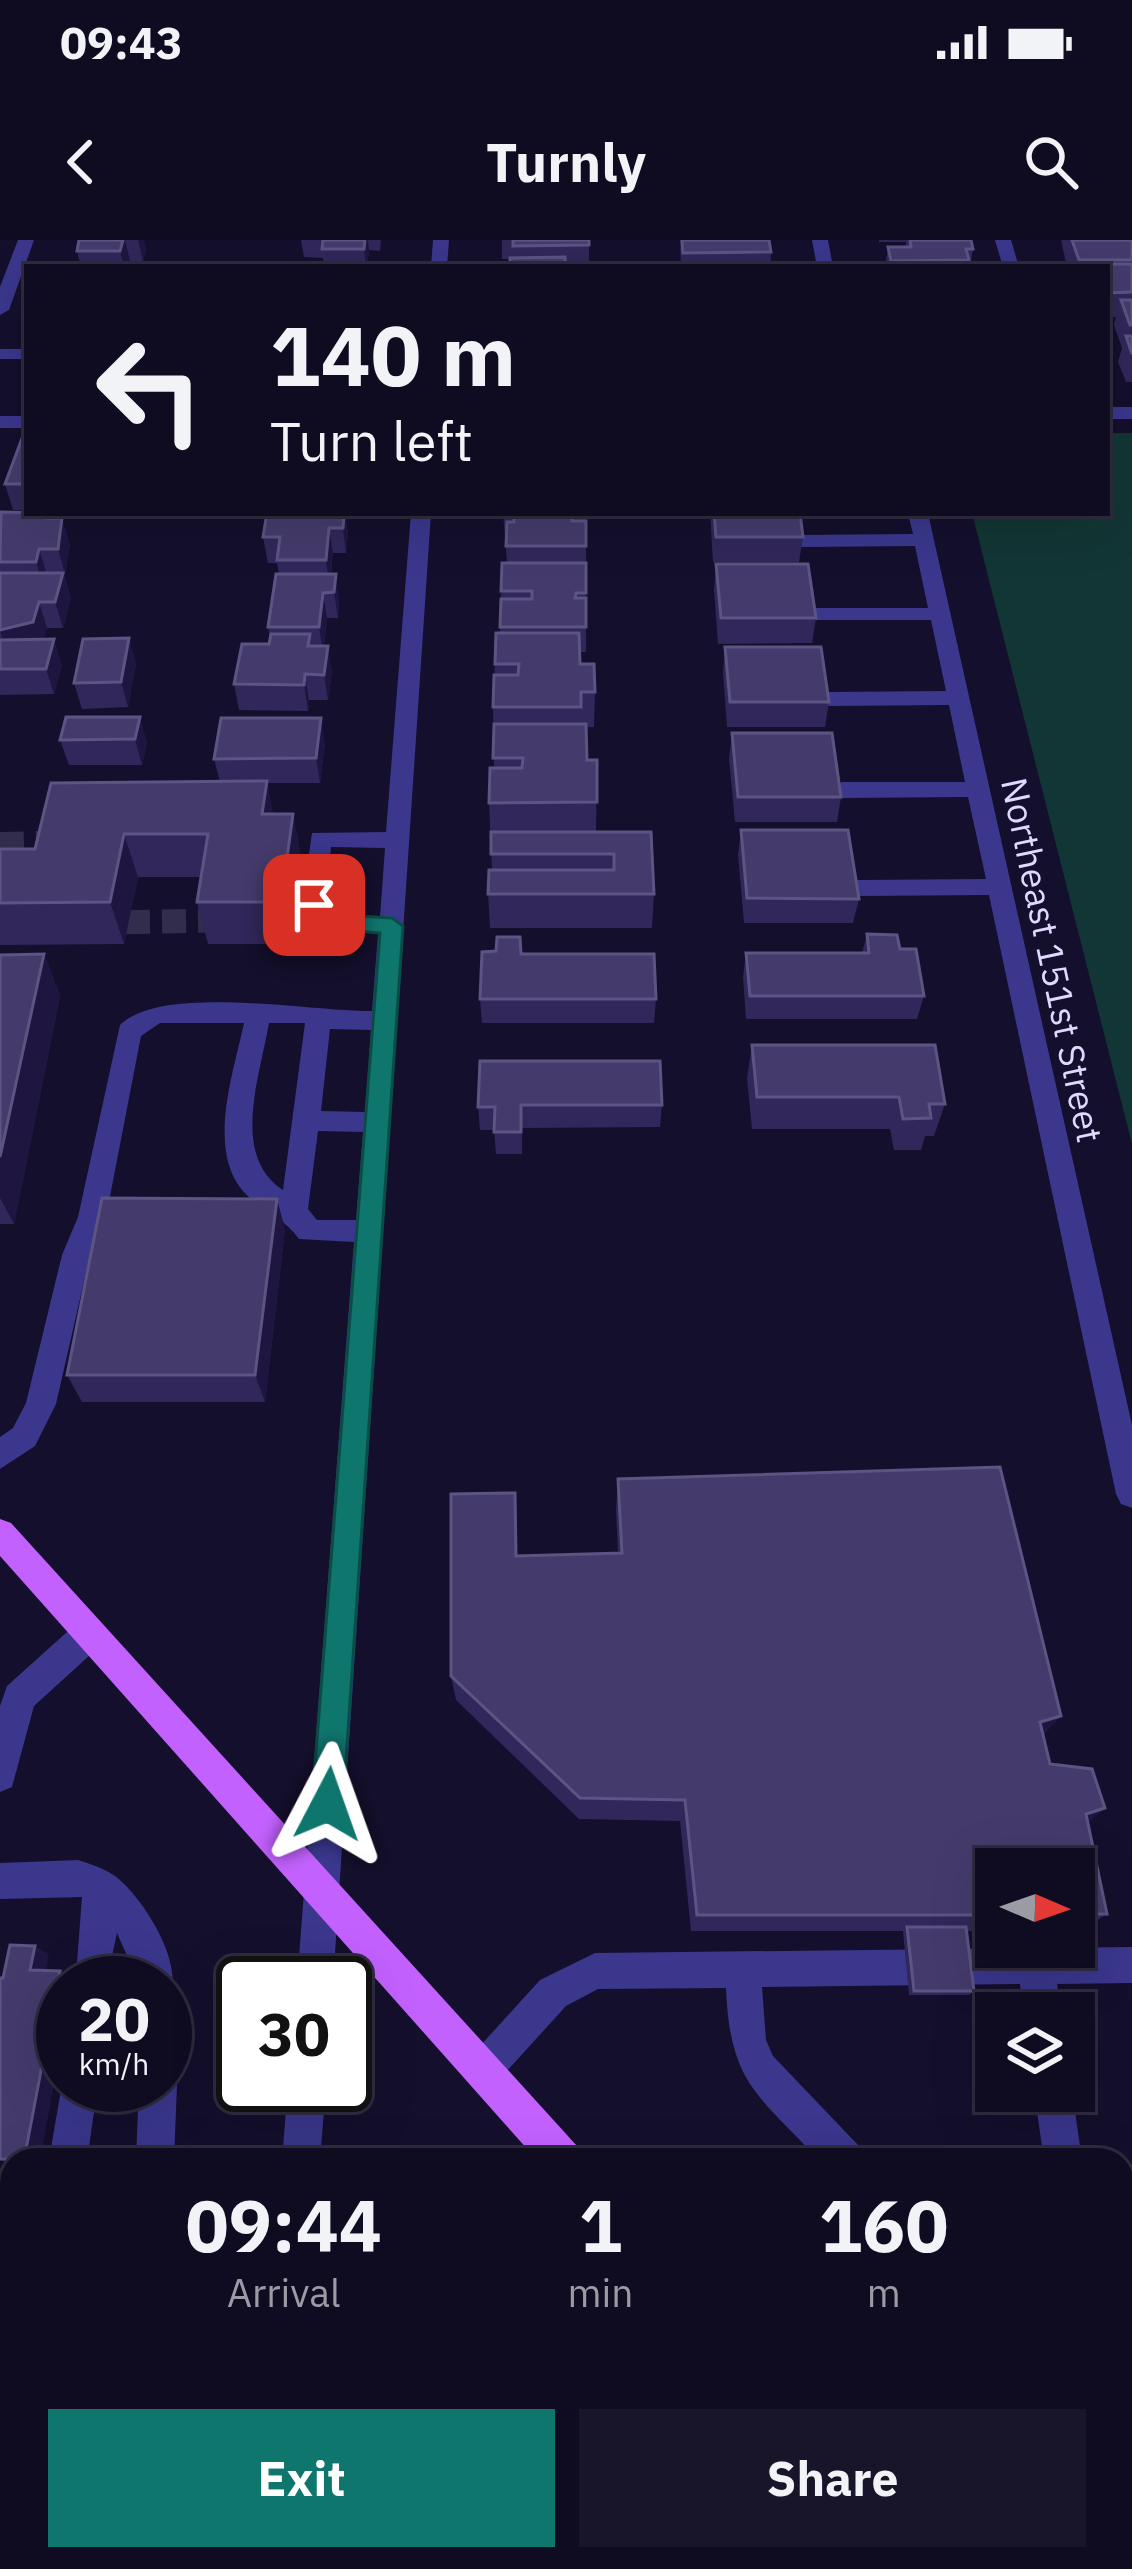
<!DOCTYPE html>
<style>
:root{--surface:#0f0b21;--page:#18142a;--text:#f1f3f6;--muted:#9b9ba5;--line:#2f2b3f;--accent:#0f766e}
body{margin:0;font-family:"IBM Plex Sans",sans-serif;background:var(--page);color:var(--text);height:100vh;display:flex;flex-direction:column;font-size:45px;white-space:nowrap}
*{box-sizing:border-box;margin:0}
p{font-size:39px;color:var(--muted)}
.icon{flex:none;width:66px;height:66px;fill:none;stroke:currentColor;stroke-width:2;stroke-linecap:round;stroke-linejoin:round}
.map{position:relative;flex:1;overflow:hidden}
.details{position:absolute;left:0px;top:1908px;width:1134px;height:423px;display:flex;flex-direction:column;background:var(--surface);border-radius:36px 36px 0 0;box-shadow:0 12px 48px #0002,0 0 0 3px var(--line)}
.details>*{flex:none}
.guide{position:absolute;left:24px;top:24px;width:1086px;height:252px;border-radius:0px;box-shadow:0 12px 48px #0002,0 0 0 3px var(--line);background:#0f0b21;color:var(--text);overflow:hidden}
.needle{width:78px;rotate:92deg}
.buttons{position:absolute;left:975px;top:1608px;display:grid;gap:24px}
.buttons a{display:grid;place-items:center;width:120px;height:120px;border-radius:0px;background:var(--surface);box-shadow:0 12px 48px #0002,0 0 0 3px var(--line);font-size:60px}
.speed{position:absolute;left:36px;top:1716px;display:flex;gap:24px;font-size:60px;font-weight:700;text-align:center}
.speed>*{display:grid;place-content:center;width:156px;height:156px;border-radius:50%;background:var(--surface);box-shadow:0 12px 48px #0002,0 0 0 3px var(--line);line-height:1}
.speed small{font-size:30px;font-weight:400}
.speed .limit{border:6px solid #111;border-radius:18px;background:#fff;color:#111}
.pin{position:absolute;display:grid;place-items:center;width:102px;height:102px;color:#fff;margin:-51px;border-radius:24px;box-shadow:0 6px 18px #0006}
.me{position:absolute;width:132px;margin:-66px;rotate:4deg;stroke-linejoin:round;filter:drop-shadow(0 0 9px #0008)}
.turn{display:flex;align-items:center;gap:42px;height:252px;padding:0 48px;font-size:54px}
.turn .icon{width:156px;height:156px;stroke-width:2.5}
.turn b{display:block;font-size:84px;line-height:102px}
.eta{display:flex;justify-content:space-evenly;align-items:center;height:204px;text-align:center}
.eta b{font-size:72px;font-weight:800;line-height:84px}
.action{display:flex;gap:24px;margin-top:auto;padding:24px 48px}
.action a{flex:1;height:138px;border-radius:0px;background:var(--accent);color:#fff;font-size:48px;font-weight:800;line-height:138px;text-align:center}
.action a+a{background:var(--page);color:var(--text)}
.status{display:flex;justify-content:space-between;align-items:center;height:84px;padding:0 60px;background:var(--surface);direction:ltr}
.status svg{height:33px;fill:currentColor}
header{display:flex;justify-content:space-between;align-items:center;height:156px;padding:0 48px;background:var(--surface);font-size:54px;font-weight:800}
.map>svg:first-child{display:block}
</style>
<div class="status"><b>09:43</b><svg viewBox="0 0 49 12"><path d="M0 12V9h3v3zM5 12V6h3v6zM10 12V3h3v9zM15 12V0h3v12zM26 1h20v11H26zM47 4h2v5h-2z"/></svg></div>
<header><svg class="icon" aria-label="back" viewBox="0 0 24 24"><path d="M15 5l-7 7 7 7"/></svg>Turnly<svg class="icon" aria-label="search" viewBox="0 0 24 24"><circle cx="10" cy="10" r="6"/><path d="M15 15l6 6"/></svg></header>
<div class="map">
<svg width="1132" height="2329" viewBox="0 0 1132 2329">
<rect width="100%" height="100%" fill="#140f2c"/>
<path fill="#123635" d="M 1107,193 L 1132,193 L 1132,904 L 972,273 L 1107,273 Z"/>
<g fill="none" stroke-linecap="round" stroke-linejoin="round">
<g stroke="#322d4c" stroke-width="24" stroke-dasharray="24 12" stroke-linecap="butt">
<path d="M 0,604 L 78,602"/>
<path d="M 90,683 L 240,680"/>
</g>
<g fill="#3a378d" fill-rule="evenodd">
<path d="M 18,0 L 34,0 L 9,70 L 0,75 L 0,47 Z"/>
<path d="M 433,0 L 449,0 L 447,27 L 431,27 Z"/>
<path d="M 812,0 L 828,0 L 833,27 L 817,27 Z"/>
<path d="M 995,0 L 1011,0 L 1019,27 L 1003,27 Z"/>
<rect x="0" y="109" width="27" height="10"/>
<rect x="1107" y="167" width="25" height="12"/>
<rect x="0" y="176" width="27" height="12"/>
<path d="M 411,273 L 431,273 L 333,1743 L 297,1743 L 354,1002 L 299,999 C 284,977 259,970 242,950 C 207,907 234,831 244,783 L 160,783 L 141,796 L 106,977 L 90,1015 L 56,1164 L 35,1206 L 0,1229 L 0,1197 L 13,1188 L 26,1163 L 62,1015 L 78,977 L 120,785 C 162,743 313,772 372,771 L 378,694 L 324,688 L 302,665 L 312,593 L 386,592 ZM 331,607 L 385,608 L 380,677 L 339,674 L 326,662 ZM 269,783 L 305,783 L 283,950 C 230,916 260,836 269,783 ZM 330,789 L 371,790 L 365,872 L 321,871 ZM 318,891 L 363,892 L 356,980 L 317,980 L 308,969 Z"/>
<path d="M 908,273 L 928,273 L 934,300 L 1132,1185 L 1132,1268 L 1121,1264 L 1116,1254 L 989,655 L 858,656 L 846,648 L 858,640 L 986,639 L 968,557 L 842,558 L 831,550 L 842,542 L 965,542 L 949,465 L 828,466 L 817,459 L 828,452 L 946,451 L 931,380 L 814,380 L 804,374 L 814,368 L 928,368 L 915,306 L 802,307 L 792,301 L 802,295 L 913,294 Z"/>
<path d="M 89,1379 L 101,1383 L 105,1394 L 101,1405 L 34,1466 L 12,1547 L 0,1552 L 0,1466 L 7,1446 L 77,1383 Z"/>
<path d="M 78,1620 C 90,1624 104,1628 115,1636 C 142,1656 184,1722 170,1756 L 165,1758 L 165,1743 L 139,1743 L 117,1693 L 108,1735 L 95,1740 L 82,1735 L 77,1722 L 82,1657 L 0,1659 L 0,1623 Z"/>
<path d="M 1132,1707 L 1132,1743 L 1057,1744 L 1061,1773 L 1023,1773 L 1020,1744 L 762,1747 L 766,1800 L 773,1816 L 859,1906 L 864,1920 L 819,1920 C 757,1854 730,1843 726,1748 L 598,1749 L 566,1766 L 496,1843 L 483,1849 L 470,1843 L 464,1830 L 470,1817 L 540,1740 L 595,1713 Z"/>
<path d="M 165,1829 L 177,1845 L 174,1920 L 136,1920 L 139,1845 L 165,1845 Z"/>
<path d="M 63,1838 L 63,1845 L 98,1845 L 87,1920 L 49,1920 Z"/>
<path d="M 288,1845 L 326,1845 L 320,1920 L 282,1920 Z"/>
<path d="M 1034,1851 L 1072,1851 L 1082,1920 L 1044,1920 Z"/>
<path d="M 12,1965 L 12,2046 L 0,2044 L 0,1970 Z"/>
<rect x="0" y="2272" width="12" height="44"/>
<path d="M 78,2319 L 122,2319 L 120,2329 L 76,2329 Z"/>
<path d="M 248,2319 L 292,2319 L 291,2329 L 247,2329 Z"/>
<path d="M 595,2319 L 644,2319 L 648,2329 L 599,2329 Z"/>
</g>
<g fill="#c361ff" fill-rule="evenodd">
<path d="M 0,1279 L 11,1283 L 577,1906 L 582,1920 L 537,1920 L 0,1316 Z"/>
<path d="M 896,2319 L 945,2319 L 949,2329 L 900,2329 Z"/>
</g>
</g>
<g fill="#31275a">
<path d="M 79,0 L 144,0 L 146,10 L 143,21 L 130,21 L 128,27 L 81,27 L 77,11 Z"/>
<path d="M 301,0 L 381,0 L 380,11 L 369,10 L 367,27 L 324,27 L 323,18 L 304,17 Z"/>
<path d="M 502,0 L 589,0 L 589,27 L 510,27 L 510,19 L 502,19 Z"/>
<path d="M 680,0 L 769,0 L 771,12 L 770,27 L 681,27 Z"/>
<path d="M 879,0 L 971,0 L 973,9 L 970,27 L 885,27 L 888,7 L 906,7 L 906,2 L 879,2 Z"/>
<path d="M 1061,0 L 1132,0 L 1132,142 L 1126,142 L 1118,122 L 1122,108 L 1114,85 L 1116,77 L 1107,77 L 1107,27 L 1067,27 Z"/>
<path d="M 27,193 L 27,270 L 13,270 L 5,244 Z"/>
<path d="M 51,273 L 52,278 L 70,304 L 65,334 L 64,335 L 71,358 L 63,388 L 47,388 L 43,400 L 62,425 L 54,454 L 0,455 L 0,275 Z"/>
<path d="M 345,273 L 348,294 L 346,313 L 333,313 L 331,334 L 339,359 L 338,378 L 327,378 L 324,406 L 332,431 L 328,460 L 309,460 L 308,471 L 239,470 L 234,444 L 269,404 L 270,400 L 268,387 L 279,334 L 277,323 L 268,323 L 263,297 Z"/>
<path d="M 503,273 L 586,273 L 586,412 L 579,412 L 580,424 L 595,452 L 594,487 L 586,487 L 587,520 L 597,520 L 596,592 L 654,654 L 652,688 L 490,688 L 488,654 L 492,630 L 489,563 L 494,528 L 493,467 L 495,424 L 500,393 L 502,323 L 507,323 Z"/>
<path d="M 710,273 L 800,273 L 803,297 L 799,322 L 713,322 Z"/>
<path d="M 716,324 L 816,378 L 812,403 L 718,404 L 714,350 Z"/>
<path d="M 725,407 L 829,462 L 825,487 L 727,487 L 723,433 Z"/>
<path d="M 136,423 L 128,467 L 82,469 L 74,443 Z"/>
<path d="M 66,477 L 147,502 L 142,525 L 69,525 L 60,500 Z"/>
<path d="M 732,493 L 841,557 L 837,582 L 735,582 L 729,518 Z"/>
<path d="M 325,503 L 320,543 L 267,543 L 273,574 L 293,574 L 301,617 L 290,704 L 208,704 L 197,662 L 201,637 L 138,637 L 124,704 L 0,705 L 0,609 L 35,609 L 220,542 L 214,519 Z"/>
<path d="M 741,590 L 859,659 L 853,683 L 744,683 L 738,614 Z"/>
<path d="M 867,694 L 900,709 L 924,756 L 917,779 L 746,779 L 743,737 L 746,713 L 862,713 Z"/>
<path d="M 44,714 L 60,756 L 14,984 L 0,984 L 0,715 Z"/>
<path d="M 521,714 L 656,759 L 654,783 L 482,783 L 480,759 Z"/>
<path d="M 752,805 L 945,864 L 934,896 L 925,896 L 921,910 L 894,910 L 890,889 L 752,889 L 747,838 Z"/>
<path d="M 480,821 L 662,865 L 660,887 L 522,888 L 522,914 L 496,914 L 494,890 L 480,890 L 478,867 Z"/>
<path d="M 285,989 L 265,1162 L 82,1162 L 67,1135 Z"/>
<path d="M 618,1239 L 1043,1496 L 1050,1524 L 1088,1583 L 1107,1674 L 1082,1690 L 1074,1690 L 1074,1629 L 996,1629 L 996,1691 L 967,1691 L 974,1751 L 969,1755 L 909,1755 L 903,1691 L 691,1691 L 680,1581 L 579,1579 L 456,1460 L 451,1436 L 515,1253 L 517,1316 L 618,1313 L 616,1270 Z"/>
</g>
<g fill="#1e1640">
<path d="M 123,0 L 125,0 L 130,21 L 128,27 L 124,27 L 120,11 Z"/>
<path d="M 138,0 L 144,0 L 146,10 L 143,21 Z"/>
<path d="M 365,0 L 368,0 L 369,10 L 367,27 L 366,27 L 364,9 Z"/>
<path d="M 344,273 L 348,294 L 346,313 L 343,288 Z"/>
<path d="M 62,278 L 70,304 L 65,334 L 58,309 Z"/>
<path d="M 329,288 L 333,313 L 329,345 L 326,320 Z"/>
<path d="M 39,309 L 47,335 L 44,348 L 36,322 Z"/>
<path d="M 63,333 L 71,358 L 63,388 L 55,362 Z"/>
<path d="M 336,334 L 339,359 L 338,378 L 334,352 Z"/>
<path d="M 323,353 L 327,378 L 323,412 L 319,387 Z"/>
<path d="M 39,362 L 47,388 L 41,407 L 7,416 L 0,390 Z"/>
<path d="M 129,398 L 136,423 L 128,467 L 121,442 Z"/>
<path d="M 54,399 L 62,425 L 54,454 L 46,429 Z"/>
<path d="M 328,406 L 332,431 L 328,460 L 324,435 Z"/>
<path d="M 305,434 L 309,460 L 308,471 L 304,445 Z"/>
<path d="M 140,477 L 147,502 L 142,525 L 135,499 Z"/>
<path d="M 321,478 L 325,503 L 320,543 L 316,518 Z"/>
<path d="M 267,541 L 275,585 L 262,574 Z"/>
<path d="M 293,574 L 301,617 L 290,704 L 281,662 Z"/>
<path d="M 124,594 L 138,637 L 124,704 L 110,662 Z"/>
<path d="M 44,714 L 60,756 L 14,984 L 0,958 L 0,917 Z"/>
<path d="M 277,959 L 285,989 L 265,1162 L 255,1135 Z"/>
<path d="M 1061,1476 L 1040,1499 L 1040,1482 Z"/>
<path d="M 1105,1568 L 1082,1588 L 1086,1574 Z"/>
<path d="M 35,1706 L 49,1714 L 44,1738 L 30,1730 Z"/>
<path d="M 60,1731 L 74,1739 L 73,1743 L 63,1743 L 63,1796 L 40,1920 L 24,1920 Z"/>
<path d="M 588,2319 L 599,2319 L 606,2329 L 595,2329 Z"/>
</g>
<g fill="#443b6c" stroke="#5c5483" stroke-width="3">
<path d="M 79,0 L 123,0 L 120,11 L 77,11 Z"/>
<path d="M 323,0 L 365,0 L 364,9 L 322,9 Z"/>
<path d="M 513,0 L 589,0 L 589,5 L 513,6 Z"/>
<path d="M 682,0 L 769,0 L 771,12 L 683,13 Z"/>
<path d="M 910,0 L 971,0 L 973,9 L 966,9 L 969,20 L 891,21 L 888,7 L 911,7 Z"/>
<path d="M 1072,0 L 1132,0 L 1132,20 L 1079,20 Z"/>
<path d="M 565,17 L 565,25 L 552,25 L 552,27 L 510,27 L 510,18 Z"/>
<path d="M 1095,24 L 1132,24 L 1132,52 L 1107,53 L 1107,27 L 1096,27 Z"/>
<path d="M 1121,60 L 1132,60 L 1132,85 L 1130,85 Z"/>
<path d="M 1126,96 L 1132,96 L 1132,114 Z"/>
<path d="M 24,193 L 27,193 L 27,244 L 5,244 Z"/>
<path d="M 1,272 L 50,273 L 48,278 L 62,278 L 58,309 L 39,309 L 36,322 L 0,322 Z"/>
<path d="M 267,273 L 344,273 L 343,288 L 329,288 L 326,320 L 277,320 L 280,297 L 263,297 Z"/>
<path d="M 503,273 L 586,273 L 571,274 L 572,281 L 586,281 L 586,306 L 506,306 L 507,282 L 514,282 L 514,274 Z"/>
<path d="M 714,273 L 800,273 L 803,297 L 716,297 Z"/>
<path d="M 502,323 L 586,323 L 586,353 L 576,353 L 575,358 L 586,358 L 586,387 L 500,387 L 501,359 L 532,359 L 532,351 L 501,351 Z"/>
<path d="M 716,324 L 808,324 L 816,378 L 721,378 Z"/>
<path d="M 0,333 L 63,333 L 55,362 L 39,362 L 33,382 L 0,390 Z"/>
<path d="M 276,334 L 336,334 L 334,352 L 323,353 L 319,387 L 268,387 Z"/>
<path d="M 496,393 L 579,393 L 580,424 L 594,424 L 595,452 L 581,452 L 581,467 L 493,467 L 494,435 L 518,435 L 519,424 L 495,424 Z"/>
<path d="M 271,394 L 310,394 L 308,406 L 328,406 L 324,435 L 305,434 L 304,445 L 234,444 L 242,404 L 269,404 Z"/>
<path d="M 129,398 L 121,442 L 74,443 L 83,399 Z"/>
<path d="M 54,399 L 46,429 L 0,429 L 0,400 Z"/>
<path d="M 725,407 L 821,407 L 829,462 L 730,462 Z"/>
<path d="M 66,477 L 140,477 L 135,499 L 60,500 Z"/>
<path d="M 221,478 L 321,478 L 316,518 L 214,519 Z"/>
<path d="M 494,484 L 586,484 L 587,520 L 597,520 L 597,562 L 489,563 L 490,528 L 522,528 L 523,518 L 493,518 Z"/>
<path d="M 732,493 L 832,493 L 841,557 L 738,557 Z"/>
<path d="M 267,541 L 262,574 L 293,574 L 281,662 L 197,662 L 208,594 L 124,594 L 110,662 L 0,663 L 0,609 L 35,609 L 51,543 Z"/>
<path d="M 741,590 L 848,590 L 859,659 L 747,658 Z"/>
<path d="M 491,592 L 651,592 L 654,654 L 488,654 L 489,630 L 614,630 L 614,614 L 491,614 Z"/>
<path d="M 867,694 L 897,695 L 900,709 L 916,709 L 924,756 L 750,756 L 746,713 L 869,713 Z"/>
<path d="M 497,697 L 520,697 L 521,714 L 654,714 L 656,759 L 480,759 L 482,712 L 496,711 Z"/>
<path d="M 44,714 L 0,917 L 0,715 Z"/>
<path d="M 752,805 L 935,805 L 945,864 L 929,864 L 931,878 L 903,879 L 899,857 L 757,857 Z"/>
<path d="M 480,821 L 660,821 L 662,865 L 521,865 L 521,892 L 494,892 L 495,867 L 478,867 Z"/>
<path d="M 102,958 L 277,959 L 255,1135 L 67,1135 Z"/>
<path d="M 1000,1227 L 1061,1476 L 1040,1482 L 1050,1524 L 1092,1529 L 1105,1568 L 1086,1574 L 1107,1674 L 1074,1674 L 1074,1629 L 996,1629 L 996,1675 L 697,1675 L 685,1560 L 580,1558 L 451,1436 L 451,1254 L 515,1253 L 516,1316 L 622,1313 L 618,1239 Z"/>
<path d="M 907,1687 L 966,1687 L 974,1751 L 914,1751 Z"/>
<path d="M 10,1705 L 35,1706 L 30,1730 L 60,1731 L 24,1920 L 0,1919 L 0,1738 L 3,1738 Z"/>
<path d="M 395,2319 L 588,2319 L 595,2329 L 386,2329 Z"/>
</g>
<path fill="#0f766e" stroke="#0a4d48" stroke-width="3" d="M 314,657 L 339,675 L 392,678 L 403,686 L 343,1564 L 339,1575 L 328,1579 L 316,1575 L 312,1564 L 380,693 L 325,688 L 302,665 Z"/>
<g text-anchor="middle" stroke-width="12" stroke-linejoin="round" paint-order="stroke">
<g font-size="36" fill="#dedaff" stroke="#140f2c">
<text transform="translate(1052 720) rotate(78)" y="13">Northeast 151st Street</text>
</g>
</g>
</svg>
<div class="buttons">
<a><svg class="needle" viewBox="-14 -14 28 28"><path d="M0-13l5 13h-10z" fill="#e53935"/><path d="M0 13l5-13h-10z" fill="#9b9ba5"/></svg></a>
<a><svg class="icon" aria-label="layers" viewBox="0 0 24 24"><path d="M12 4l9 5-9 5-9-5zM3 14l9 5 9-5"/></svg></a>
</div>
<div class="speed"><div>20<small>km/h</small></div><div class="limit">30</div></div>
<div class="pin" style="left:314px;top:665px;background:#d93025"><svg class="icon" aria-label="arrive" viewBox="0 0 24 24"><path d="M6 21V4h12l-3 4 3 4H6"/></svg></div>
<svg class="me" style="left:328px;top:1564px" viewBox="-20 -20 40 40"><path d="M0-17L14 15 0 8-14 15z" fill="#0f766e" stroke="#fff" stroke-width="4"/></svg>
<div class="guide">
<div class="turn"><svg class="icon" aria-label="left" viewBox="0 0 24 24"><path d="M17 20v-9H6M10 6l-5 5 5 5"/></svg><div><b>140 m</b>Turn left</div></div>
</div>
<section class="details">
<div class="eta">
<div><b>09:44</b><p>Arrival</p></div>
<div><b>1</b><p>min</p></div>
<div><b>160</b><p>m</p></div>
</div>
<div class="action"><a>Exit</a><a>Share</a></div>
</section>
</div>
